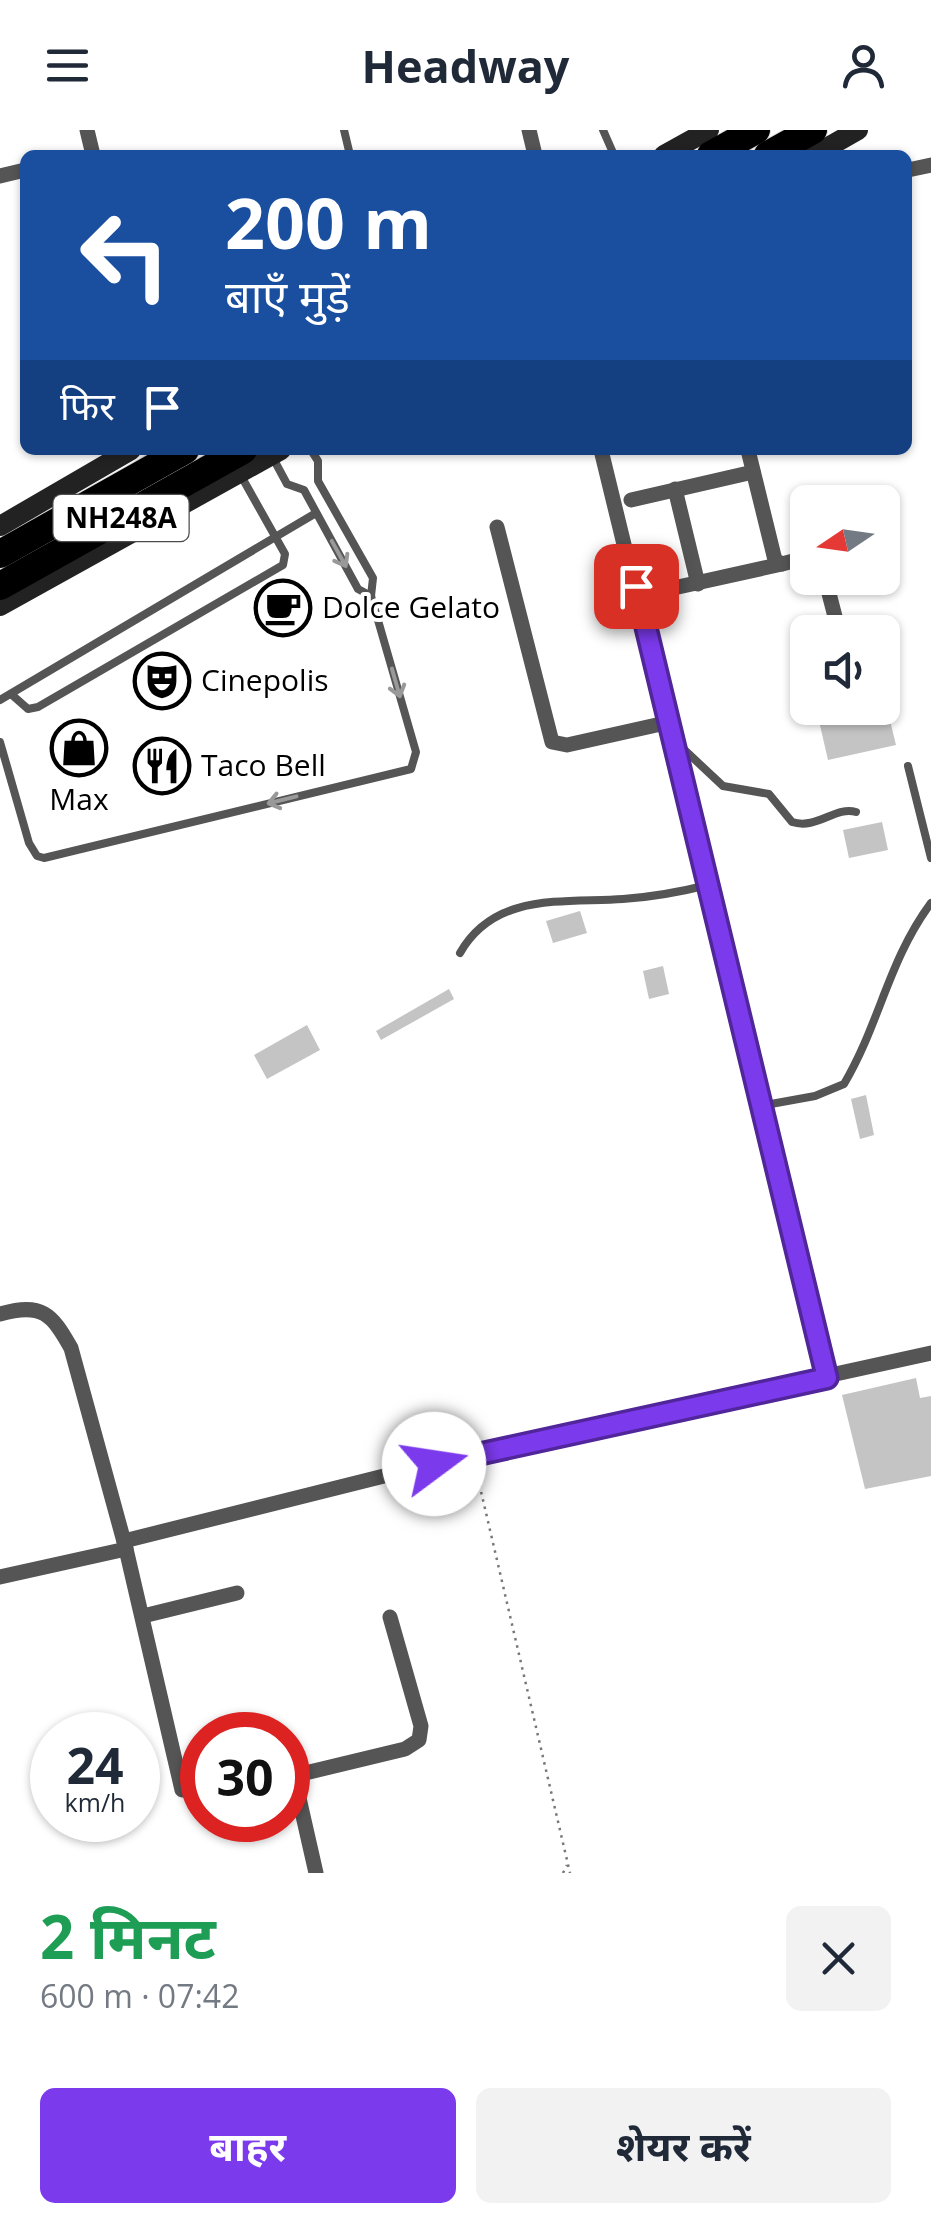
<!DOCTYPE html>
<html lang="hi">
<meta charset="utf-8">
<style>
:root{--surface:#fff;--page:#f2f2f3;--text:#1f2937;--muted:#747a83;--accent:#7c3aed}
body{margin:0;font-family:"Open Sans","Noto Sans Devanagari",sans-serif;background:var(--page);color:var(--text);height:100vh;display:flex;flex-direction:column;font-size:38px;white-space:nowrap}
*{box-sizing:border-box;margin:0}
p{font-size:32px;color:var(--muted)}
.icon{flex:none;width:55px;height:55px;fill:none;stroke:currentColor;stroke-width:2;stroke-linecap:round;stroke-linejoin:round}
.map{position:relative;height:1743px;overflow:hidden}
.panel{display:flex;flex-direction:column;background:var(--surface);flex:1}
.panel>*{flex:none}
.top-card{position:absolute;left:20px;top:20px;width:892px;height:305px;border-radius:15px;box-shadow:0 2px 8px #0004;background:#1a4fa0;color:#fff;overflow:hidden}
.needle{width:65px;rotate:257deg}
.controls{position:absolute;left:790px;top:355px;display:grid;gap:20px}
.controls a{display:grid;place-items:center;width:110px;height:110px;border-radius:15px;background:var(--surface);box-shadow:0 2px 8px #0004;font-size:50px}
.speed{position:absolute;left:30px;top:1582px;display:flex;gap:20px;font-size:50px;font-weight:700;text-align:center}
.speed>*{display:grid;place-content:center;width:130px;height:130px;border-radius:50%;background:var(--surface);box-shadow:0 2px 8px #0004;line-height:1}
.speed small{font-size:25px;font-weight:400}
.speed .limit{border:15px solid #d22;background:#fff;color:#111}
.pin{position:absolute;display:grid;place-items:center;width:85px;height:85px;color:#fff;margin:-42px;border-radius:20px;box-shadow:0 5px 15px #0006}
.me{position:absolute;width:110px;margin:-55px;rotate:76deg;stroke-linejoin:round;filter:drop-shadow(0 0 8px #0008)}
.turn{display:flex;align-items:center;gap:35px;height:210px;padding:0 40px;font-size:45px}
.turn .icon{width:130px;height:130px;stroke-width:2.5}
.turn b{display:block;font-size:70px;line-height:85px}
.then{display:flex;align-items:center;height:95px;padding:0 40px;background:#0003;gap:20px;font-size:38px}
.round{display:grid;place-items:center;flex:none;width:105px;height:105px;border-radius:15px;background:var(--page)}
.head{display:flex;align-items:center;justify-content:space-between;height:170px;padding:0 40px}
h1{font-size:60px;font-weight:700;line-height:75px;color:#1e9e55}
.primary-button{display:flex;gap:20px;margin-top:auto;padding:20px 40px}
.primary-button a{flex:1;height:115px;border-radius:15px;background:var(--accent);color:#fff;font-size:40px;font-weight:700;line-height:115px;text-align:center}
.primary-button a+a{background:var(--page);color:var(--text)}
header{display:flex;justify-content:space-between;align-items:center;height:130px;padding:0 40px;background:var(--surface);font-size:45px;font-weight:700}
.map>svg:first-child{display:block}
</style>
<header><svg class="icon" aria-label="menu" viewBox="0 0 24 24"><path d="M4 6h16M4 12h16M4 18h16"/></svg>Headway<svg class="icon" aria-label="person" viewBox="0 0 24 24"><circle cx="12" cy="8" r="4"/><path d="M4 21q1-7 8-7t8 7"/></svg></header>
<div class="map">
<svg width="931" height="1743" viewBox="0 0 931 1743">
<rect width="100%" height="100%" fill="#fff"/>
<g fill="#c4c4c4">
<path d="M 816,578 L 887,578 L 896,615 L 828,630 Z"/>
<path d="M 882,692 L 888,720 L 849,728 L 843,700 Z"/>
<path d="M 580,781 L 587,803 L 553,813 L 546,791 Z"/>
<path d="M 663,836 L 669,864 L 649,869 L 643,841 Z"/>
<path d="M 449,859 L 454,869 L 381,910 L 376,901 Z"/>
<path d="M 307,895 L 320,920 L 267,949 L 254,925 Z"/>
<path d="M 866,965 L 874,1005 L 860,1009 L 851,969 Z"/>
<path d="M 916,1248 L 920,1268 L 931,1266 L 931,1346 L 865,1359 L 842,1265 Z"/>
</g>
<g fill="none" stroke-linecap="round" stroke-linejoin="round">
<g stroke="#dbdbdb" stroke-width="30">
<g id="trunk">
<path d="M 711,25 L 756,0"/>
<path d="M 768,25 L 813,0"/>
<path d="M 0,424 L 185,320"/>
<path d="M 0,456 L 243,320"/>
</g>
</g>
<g stroke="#777" stroke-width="2.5" stroke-dasharray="2.5 5" stroke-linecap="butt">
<path d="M 476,1340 L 570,1743"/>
<path d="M 563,1743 L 567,1735"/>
</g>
<g stroke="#555" stroke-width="8">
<path d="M 344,0 L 350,25"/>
<path d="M 603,0 L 614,25"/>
<path d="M 273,328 L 287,354 L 304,360 L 358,459 L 371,466"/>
<path d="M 11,564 L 28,579 L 38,577 L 283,435 L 285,424 L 240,344"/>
<path d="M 0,570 L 316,383"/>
<path d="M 675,611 L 723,656 L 769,664 L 792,692 C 817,700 835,676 856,682"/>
<path d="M 0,612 L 29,713 L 37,726 L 44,728 L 411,639 L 416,622 L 371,466 L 373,448 L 318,351 L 318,331 L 311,320"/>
<path d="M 908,636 L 931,728"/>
<path d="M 460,823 C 495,762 563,773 623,769 C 652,767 680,762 708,755"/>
<path d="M 760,976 L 815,966 L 844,954 C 880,893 888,831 931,773"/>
</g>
<g stroke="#555" stroke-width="15">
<path d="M 87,0 L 93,25"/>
<path d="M 529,0 L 535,25"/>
<path d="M 908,40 L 931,35"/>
<path d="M 0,46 L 25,40"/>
<path d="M 601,320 L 827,1248"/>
<path d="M 748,320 L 775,430 L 782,434 L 808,427"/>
<path d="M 675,359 L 698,454"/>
<path d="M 631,370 L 753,342"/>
<path d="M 497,397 L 552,612 L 567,615 L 670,592"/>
<path d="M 882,409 L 884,409"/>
<path d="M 825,448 L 839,502"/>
<path d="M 660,461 L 782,434"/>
<path d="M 0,1184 C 42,1172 52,1184 71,1218 L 126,1419 L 182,1660"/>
<path d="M 124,1411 L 472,1324 L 931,1223"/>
<path d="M 0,1447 L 126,1419"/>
<path d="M 143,1486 L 237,1463"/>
<path d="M 316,1743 L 296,1655 L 301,1644 L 405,1619 L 419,1610 L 421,1596 L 390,1487"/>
</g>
<g stroke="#222" stroke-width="20">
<path d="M 664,25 L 709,0"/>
<path d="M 814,25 L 858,0"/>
<path d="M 0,396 L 131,320"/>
<path d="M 0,476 L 281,320"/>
</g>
<use href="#trunk" stroke="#000" stroke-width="28"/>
</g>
<defs><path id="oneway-shaft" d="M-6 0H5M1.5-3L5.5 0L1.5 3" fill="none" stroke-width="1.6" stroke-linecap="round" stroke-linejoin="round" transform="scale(2.5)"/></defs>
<g stroke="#999">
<use href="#oneway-shaft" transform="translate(339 424) rotate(61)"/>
<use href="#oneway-shaft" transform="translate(396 553) rotate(74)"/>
<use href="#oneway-shaft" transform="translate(282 670) rotate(166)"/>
</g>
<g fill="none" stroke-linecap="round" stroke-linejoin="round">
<g stroke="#51269a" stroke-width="25">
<path id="route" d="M 434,1334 L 827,1248 L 636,456"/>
</g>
<use href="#route" stroke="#7c3aed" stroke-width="18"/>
</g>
<defs>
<g id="cafe-ring" transform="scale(2.875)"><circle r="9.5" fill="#fff" stroke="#000" stroke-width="1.5"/><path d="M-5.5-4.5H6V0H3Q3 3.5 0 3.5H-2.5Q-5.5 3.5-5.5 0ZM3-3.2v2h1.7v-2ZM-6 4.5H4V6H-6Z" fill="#000"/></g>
<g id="theatre-ring" transform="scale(2.875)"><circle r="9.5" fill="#fff" stroke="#000" stroke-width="1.5"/><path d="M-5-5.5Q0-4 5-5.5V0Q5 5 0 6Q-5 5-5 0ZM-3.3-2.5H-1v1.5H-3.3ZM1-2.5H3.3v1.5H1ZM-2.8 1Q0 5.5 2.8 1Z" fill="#000"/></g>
<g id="shop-ring" transform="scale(2.875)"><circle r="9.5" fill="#fff" stroke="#000" stroke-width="1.5"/><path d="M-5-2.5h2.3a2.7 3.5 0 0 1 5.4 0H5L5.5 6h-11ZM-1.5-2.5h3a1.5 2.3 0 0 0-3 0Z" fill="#000"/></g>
<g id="restaurant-ring" transform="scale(2.875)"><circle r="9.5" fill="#fff" stroke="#000" stroke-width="1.5"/><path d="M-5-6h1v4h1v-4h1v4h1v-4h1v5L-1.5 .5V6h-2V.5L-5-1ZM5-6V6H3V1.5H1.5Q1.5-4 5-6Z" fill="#000"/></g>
</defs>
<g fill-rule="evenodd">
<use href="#cafe-ring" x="283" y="478"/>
<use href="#theatre-ring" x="162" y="551"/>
<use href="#shop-ring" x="79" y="618"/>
<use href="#restaurant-ring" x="162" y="636"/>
</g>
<g text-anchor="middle" stroke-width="8" stroke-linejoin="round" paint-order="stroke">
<rect fill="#fff" stroke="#4c4c4c" stroke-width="2.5" x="53.5" y="365" width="135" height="46" rx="8"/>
<g font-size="28" font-weight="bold" fill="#000">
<text x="121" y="398">NH248A</text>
</g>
<g font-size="30" fill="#000" stroke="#fff" text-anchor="start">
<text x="322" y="488">Dolce Gelato</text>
<text x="201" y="561">Cinepolis</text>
<text x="201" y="646">Taco Bell</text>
<text x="79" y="680" text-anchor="middle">Max</text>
</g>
</g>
</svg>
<div class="controls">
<a><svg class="needle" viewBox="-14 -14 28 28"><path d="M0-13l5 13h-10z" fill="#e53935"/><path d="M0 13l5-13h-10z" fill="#747a83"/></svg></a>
<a><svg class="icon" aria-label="sound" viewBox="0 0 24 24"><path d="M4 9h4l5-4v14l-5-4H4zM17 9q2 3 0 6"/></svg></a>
</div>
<div class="speed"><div>24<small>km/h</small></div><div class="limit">30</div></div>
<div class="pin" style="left:636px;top:456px;background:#d93025"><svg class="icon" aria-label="arrive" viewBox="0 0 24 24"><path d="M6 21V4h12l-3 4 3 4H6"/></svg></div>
<svg class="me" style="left:434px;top:1334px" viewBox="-20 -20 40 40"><circle r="19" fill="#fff"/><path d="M0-13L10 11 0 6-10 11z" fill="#7c3aed"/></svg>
<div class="top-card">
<div class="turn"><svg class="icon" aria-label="left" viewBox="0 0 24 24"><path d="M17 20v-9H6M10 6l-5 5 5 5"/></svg><div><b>200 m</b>बाएँ मुड़ें</div></div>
<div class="then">फिर<svg class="icon" aria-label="arrive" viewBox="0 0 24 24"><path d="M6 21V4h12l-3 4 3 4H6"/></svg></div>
</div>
</div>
<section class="panel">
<div class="head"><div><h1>2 मिनट</h1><p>600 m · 07:42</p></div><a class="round"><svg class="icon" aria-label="close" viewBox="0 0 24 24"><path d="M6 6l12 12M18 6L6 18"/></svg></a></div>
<div class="primary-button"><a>बाहर</a><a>शेयर करें</a></div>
</section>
